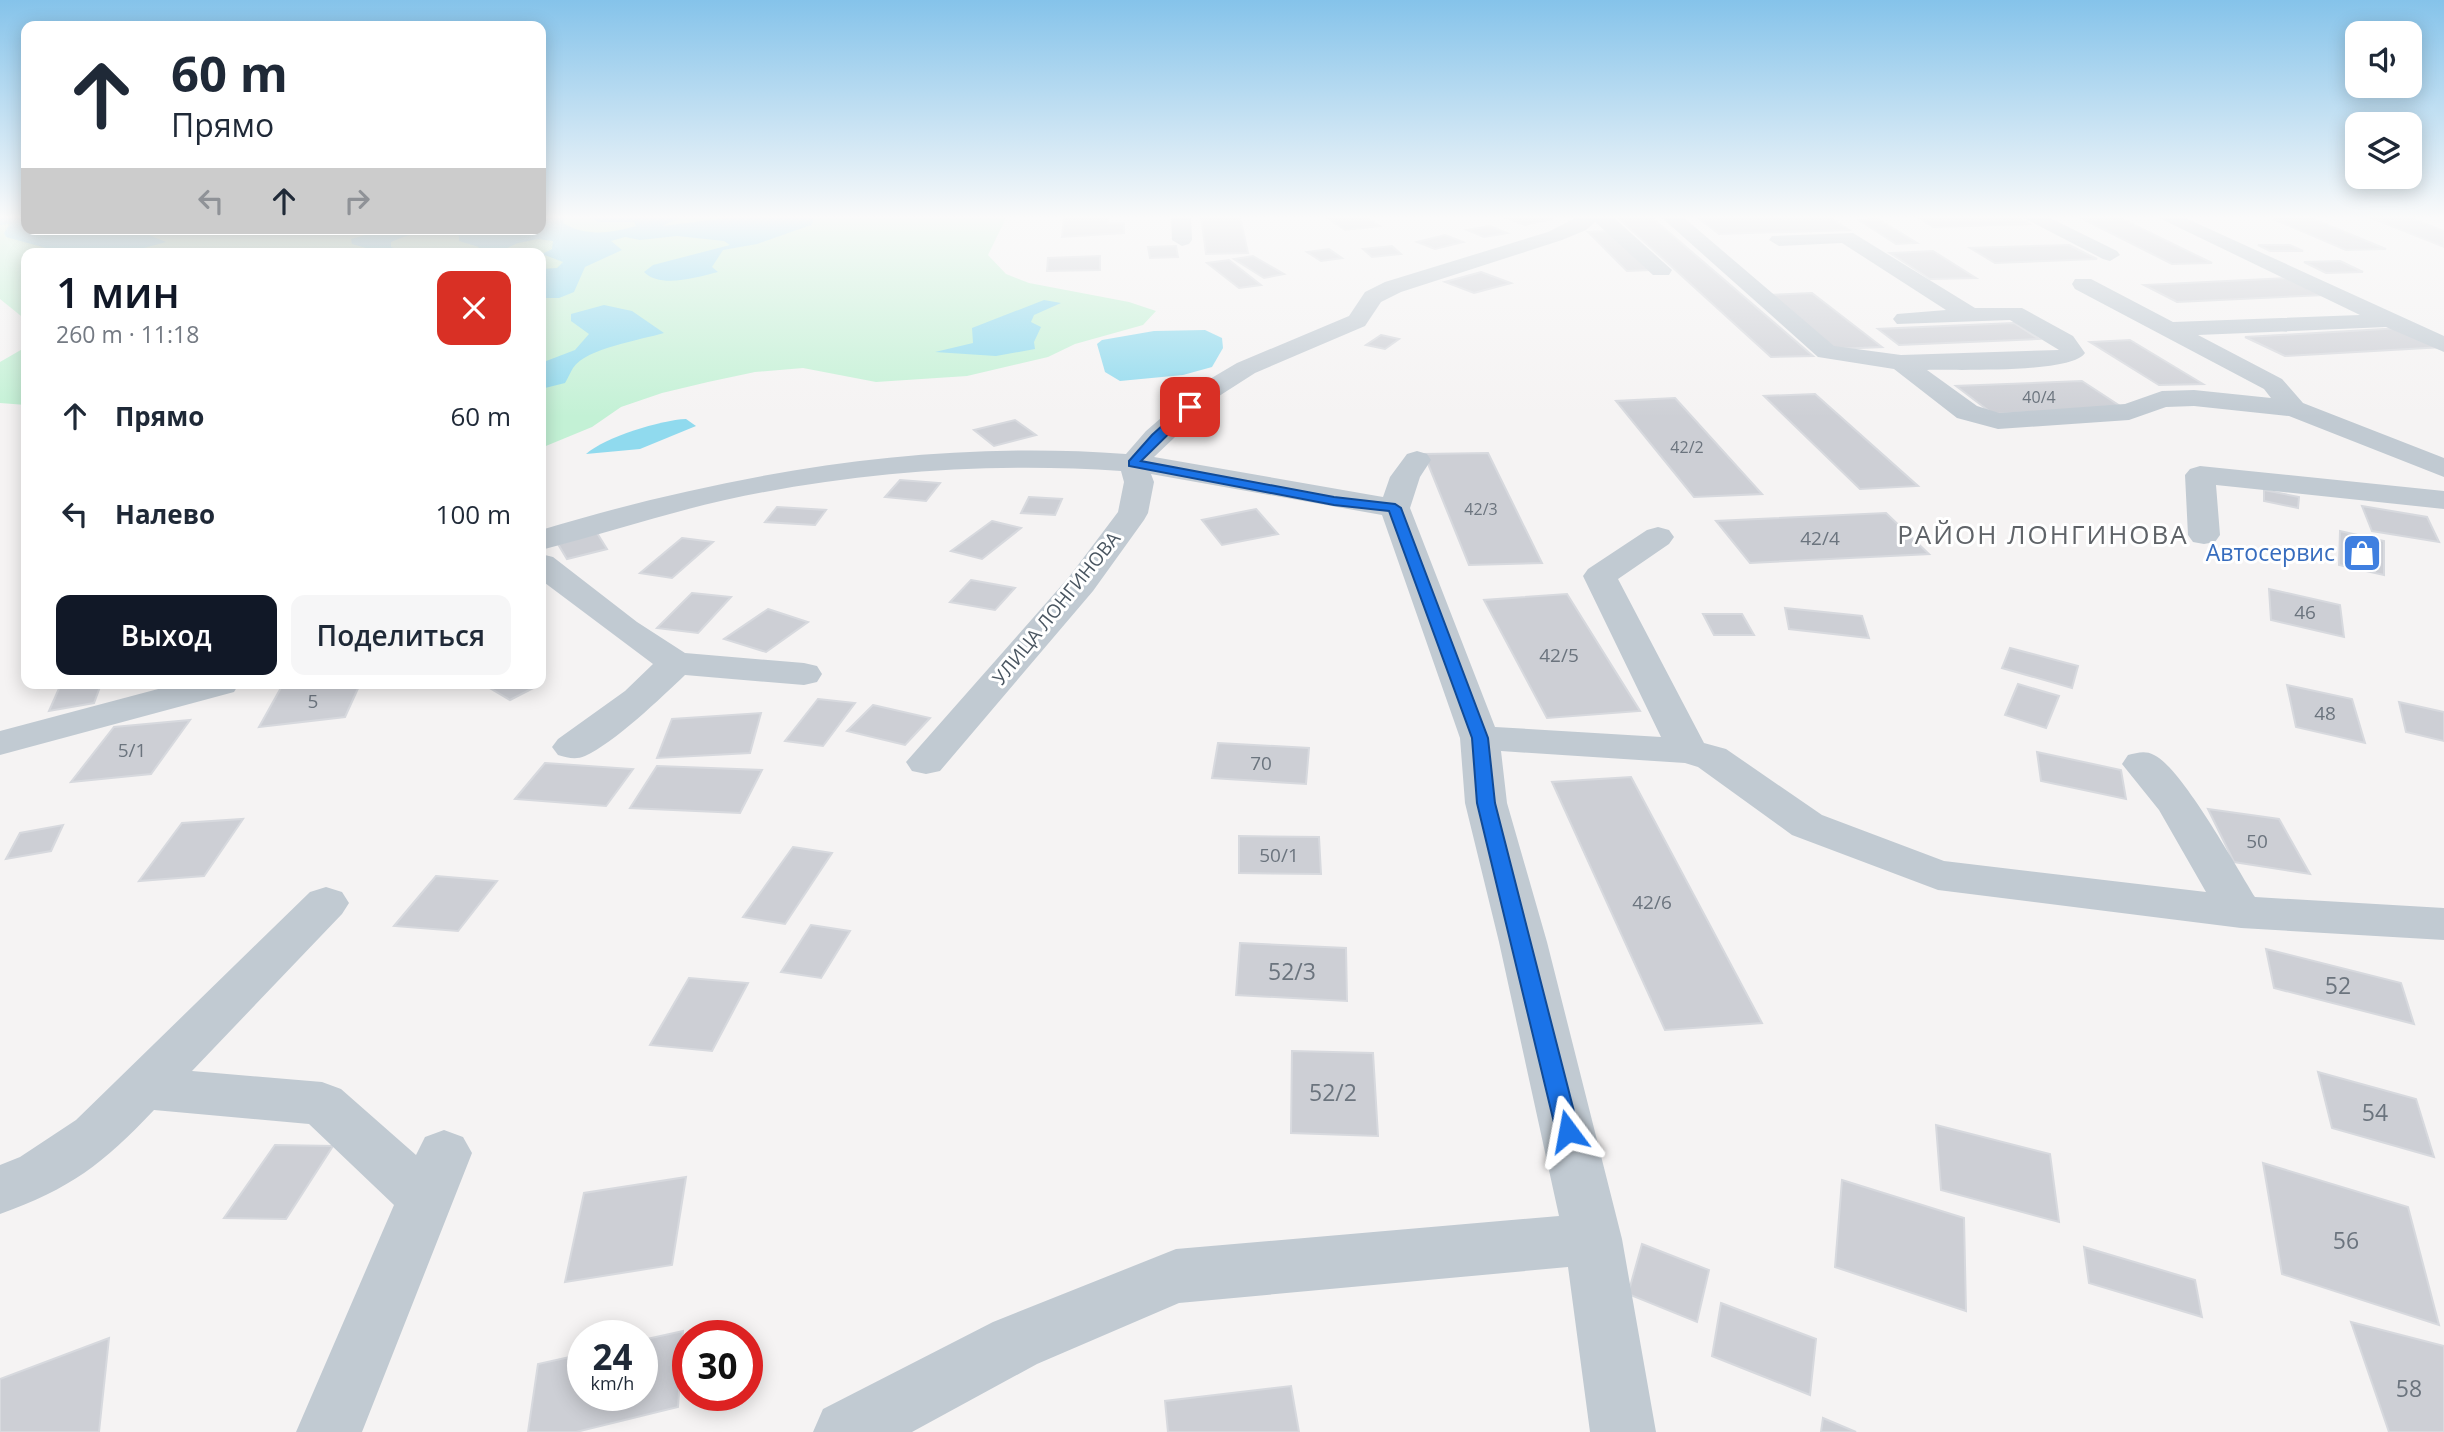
<!DOCTYPE html>
<html lang="ru">
<meta charset="utf-8">
<style>
:root{--surface:#fff;--page:#f6f6f7;--text:#1f2937;--muted:#747a83;--accent:#111827}
body{margin:0;font-family:"Open Sans",sans-serif;background:var(--page);color:var(--text);height:100vh;display:flex;flex-direction:column;font-size:26px;white-space:nowrap}
*{box-sizing:border-box;margin:0}
p{font-size:23px;color:var(--muted)}
.icon{flex:none;width:38px;height:38px;fill:none;stroke:currentColor;stroke-width:2;stroke-linecap:round;stroke-linejoin:round}
.map{position:relative;flex:1;overflow:hidden}
.details{position:absolute;left:21px;top:248px;width:525px;height:441px;display:flex;flex-direction:column;background:var(--surface);border-radius:14px;box-shadow:0 4px 18px #0003}
.details>*{flex:none}
.hud{position:absolute;left:21px;top:21px;width:525px;height:214px;border-radius:14px;box-shadow:0 4px 18px #0003;background:#fff;color:var(--text);overflow:hidden}
.controls{position:absolute;left:2345px;top:21px;display:grid;gap:14px}
.controls a{display:grid;place-items:center;width:77px;height:77px;border-radius:14px;background:var(--surface);box-shadow:0 4px 18px #0003;font-size:35px}
.speed{position:absolute;left:567px;top:1320px;display:flex;gap:14px;font-size:35px;font-weight:700;text-align:center}
.speed>*{display:grid;place-content:center;width:91px;height:91px;border-radius:50%;background:var(--surface);box-shadow:0 4px 18px #0003;line-height:1}
.speed small{font-size:18px;font-weight:400}
.speed .limit{border:10px solid #d22;background:#fff;color:#111}
.pin{position:absolute;display:grid;place-items:center;width:60px;height:60px;color:#fff;margin:-30px;border-radius:14px;box-shadow:0 4px 10px #0006}
.me{position:absolute;width:77px;margin:-38px;rotate:347deg;stroke-linejoin:round;filter:drop-shadow(0 0 5px #0008)}
.turn{display:flex;align-items:center;gap:24px;height:147px;padding:0 35px;font-size:32px}
.turn .icon{width:91px;height:91px;stroke-width:2.5}
.turn b{display:block;font-size:49px;line-height:60px}
.lanes{display:flex;align-items:center;height:66px;padding:0 35px;background:#0003;justify-content:center;gap:35px;direction:ltr}
.lanes .off{opacity:.35}
.round{display:grid;place-items:center;flex:none;width:74px;height:74px;border-radius:14px;background:var(--page)}
.overview{display:flex;align-items:center;justify-content:space-between;height:119px;padding:0 35px}
h1{font-size:42px;font-weight:600;line-height:52px;color:var(--accent)}
.primary-button{display:flex;gap:14px;margin-top:auto;padding:14px 35px}
.primary-button a{flex:1;height:80px;border-radius:14px;background:var(--accent);color:#fff;font-size:28px;font-weight:600;line-height:80px;text-align:center}
.primary-button a+a{background:var(--page);color:var(--text)}
ul{padding:0;list-style:none}
li{display:flex;align-items:center;gap:21px;height:98px;padding:0 35px}
li div{flex:1}
li b{display:block;font-size:26px}
li em{font-style:normal}
.map>svg:first-child{display:block}
</style>
<div class="map">
<svg width="2444" height="1432" viewBox="0 0 2444 1432">
<rect width="100%" height="100%" fill="#f5f3f3"/>
<g fill="#c3f1d5">
<path d="M 0,216 L 26,216 L 26,229 L 541,229 L 541,216 L 1007,216 L 988,255 L 1006,274 L 1029,283 L 1129,302 L 1156,311 L 1143,325 L 1075,344 L 1048,357 L 967,376 L 876,382 L 803,368 L 755,372 L 708,382 L 662,393 L 621,407 L 592,427 L 541,448 L 541,254 L 26,254 L 26,320 L 0,299 Z"/>
<path d="M 26,347 L 26,405 L 0,403 L 0,362 Z"/>
</g>
<g fill="#90daee">
<path d="M 0,216 L 26,216 L 26,229 L 152,229 L 144,233 L 166,242 L 122,254 L 47,254 L 46,248 L 6,237 L 4,233 L 10,224 L 0,225 Z"/>
<path d="M 543,216 L 577,216 L 565,219 L 563,223 C 585,237 612,233 636,226 L 634,222 L 599,222 L 587,216 L 684,216 L 662,226 L 743,216 L 809,216 L 814,220 L 811,225 L 757,244 L 723,250 L 712,267 L 718,272 C 697,277 661,289 644,272 L 653,265 L 730,245 L 724,241 L 677,236 L 640,240 L 625,237 L 611,241 L 622,250 L 585,267 L 574,292 L 559,298 L 541,298 L 541,269 L 557,268 L 563,262 L 542,254 L 552,249 L 553,241 L 538,239 L 518,243 L 507,248 L 505,254 L 472,254 L 479,247 L 459,241 L 459,236 C 441,223 410,234 391,242 L 391,247 L 407,254 L 366,254 L 373,250 L 352,244 L 351,239 L 387,229 L 541,229 Z"/>
<path d="M 1044,300 L 1061,303 L 1034,315 L 1031,322 L 1041,327 L 1034,342 L 1035,349 L 996,356 L 935,352 L 973,343 L 972,328 Z"/>
<path d="M 604,305 L 632,311 L 664,333 C 641,340 586,348 573,368 C 570,373 568,378 565,383 L 541,389 L 541,363 L 575,350 L 589,334 L 571,321 L 571,314 Z"/>
<path d="M 1205,330 L 1222,338 L 1223,348 L 1212,367 L 1183,375 L 1120,381 L 1105,372 L 1097,344 L 1102,340 L 1154,331 Z"/>
<path d="M 686,419 L 696,426 L 640,449 L 586,454 C 605,437 661,420 686,419 Z"/>
</g>
<g fill="#cdcfd5" stroke="#d7d9de" stroke-width="2">
<path d="M 1064,216 L 1108,216 L 1108,223 L 1124,223 L 1124,233 L 1062,237 Z"/>
<path d="M 1201,216 L 1240,216 L 1248,253 L 1206,254 Z"/>
<path d="M 1365,216 L 1380,226 L 1345,230 L 1326,217 Z"/>
<path d="M 1513,216 L 1546,216 L 1552,219 L 1525,225 L 1506,218 Z"/>
<path d="M 1616,216 L 1650,216 L 1813,356 L 1771,357 Z"/>
<path d="M 1696,216 L 1828,216 L 1849,230 L 1719,234 Z"/>
<path d="M 1916,216 L 2016,216 L 2030,224 L 1933,227 Z"/>
<path d="M 2077,216 L 2116,216 L 2212,263 L 2172,264 Z"/>
<path d="M 2406,216 L 2444,231 L 2444,247 L 2369,217 Z"/>
<path d="M 2311,218 L 2386,249 L 2346,250 L 2273,219 Z"/>
<path d="M 1878,219 L 1917,243 L 1896,244 L 1859,220 Z"/>
<path d="M 1490,226 L 1507,233 L 1484,237 L 1467,230 Z"/>
<path d="M 1609,231 L 1649,270 L 1627,271 L 1588,232 Z"/>
<path d="M 1445,235 L 1463,242 L 1435,249 L 1417,242 Z"/>
<path d="M 2069,245 L 2097,259 L 1995,263 L 1970,248 Z"/>
<path d="M 2258,245 L 2290,245 L 2303,251 L 2270,251 Z"/>
<path d="M 1176,246 L 1178,257 L 1150,258 L 1148,247 Z"/>
<path d="M 1392,246 L 1401,254 L 1372,257 L 1363,249 Z"/>
<path d="M 1329,249 L 1342,258 L 1321,261 L 1307,252 Z"/>
<path d="M 1933,251 L 1976,278 L 1930,279 L 1890,253 Z"/>
<path d="M 1100,256 L 1100,270 L 1047,271 L 1048,258 Z"/>
<path d="M 1253,256 L 1284,274 L 1264,278 L 1234,259 Z"/>
<path d="M 1229,260 L 1261,285 L 1239,288 L 1207,263 Z"/>
<path d="M 2340,261 L 2363,272 L 2326,273 L 2304,262 Z"/>
<path d="M 1481,272 L 1511,283 L 1474,293 L 1445,282 Z"/>
<path d="M 2289,278 L 2325,295 L 2177,302 L 2144,285 Z"/>
<path d="M 1812,293 L 1882,347 L 1835,349 L 1769,295 Z"/>
<path d="M 2014,323 L 2039,339 L 1899,345 L 1878,329 Z"/>
<path d="M 2401,328 L 2444,347 L 2285,356 L 2245,337 Z"/>
<path d="M 1381,335 L 1399,339 L 1385,349 L 1366,345 Z"/>
<path d="M 2130,340 L 2203,384 L 2159,385 L 2090,342 Z"/>
<path d="M 2082,381 L 2123,408 L 1993,414 L 1956,386 Z"/>
<path d="M 1815,394 L 1918,486 L 1860,489 L 1764,396 Z"/>
<path d="M 1675,398 L 1762,494 L 1694,497 L 1616,401 Z"/>
<path d="M 1015,420 L 1036,435 L 994,446 L 974,430 Z"/>
<path d="M 1488,453 L 1542,563 L 1469,565 L 1424,454 Z"/>
<path d="M 900,480 L 940,483 L 926,501 L 885,497 Z"/>
<path d="M 2264,490 L 2299,497 L 2298,508 L 2264,501 Z"/>
<path d="M 1029,497 L 1062,499 L 1055,515 L 1021,513 Z"/>
<path d="M 2362,506 L 2427,517 L 2439,542 L 2372,531 Z"/>
<path d="M 777,507 L 826,510 L 815,525 L 765,522 Z"/>
<path d="M 1256,509 L 1278,534 L 1222,545 L 1202,520 Z"/>
<path d="M 1886,513 L 1929,554 L 1750,563 L 1716,521 Z"/>
<path d="M 992,521 L 1021,528 L 982,559 L 951,551 Z"/>
<path d="M 2340,531 L 2384,541 L 2384,575 L 2339,565 Z"/>
<path d="M 597,533 L 607,549 L 567,559 L 558,544 Z"/>
<path d="M 682,538 L 713,542 L 672,578 L 640,573 Z"/>
<path d="M 971,580 L 1015,588 L 995,610 L 950,602 Z"/>
<path d="M 2269,589 L 2340,605 L 2344,637 L 2271,620 Z"/>
<path d="M 692,593 L 731,597 L 698,633 L 657,628 Z"/>
<path d="M 1567,594 L 1640,711 L 1547,718 L 1484,600 Z"/>
<path d="M 1785,608 L 1862,616 L 1869,638 L 1789,629 Z"/>
<path d="M 768,609 L 808,622 L 766,652 L 724,639 Z"/>
<path d="M 1703,614 L 1742,614 L 1754,635 L 1714,635 Z"/>
<path d="M 2010,648 L 2078,666 L 2072,688 L 2002,668 Z"/>
<path d="M 61,684 L 101,684 L 94,703 L 49,711 Z"/>
<path d="M 297,684 L 360,684 L 345,717 L 259,727 L 282,686 Z"/>
<path d="M 483,684 L 541,684 L 510,700 Z"/>
<path d="M 2018,684 L 2059,696 L 2046,728 L 2005,715 Z"/>
<path d="M 2287,685 L 2352,699 L 2365,743 L 2296,727 Z"/>
<path d="M 818,699 L 855,703 L 823,746 L 785,741 Z"/>
<path d="M 2399,702 L 2444,712 L 2444,741 L 2406,732 Z"/>
<path d="M 873,705 L 930,718 L 905,745 L 847,731 Z"/>
<path d="M 761,713 L 750,753 L 657,758 L 672,719 Z"/>
<path d="M 190,720 L 151,774 L 71,782 L 114,727 Z"/>
<path d="M 1218,743 L 1309,748 L 1306,784 L 1212,778 Z"/>
<path d="M 2037,752 L 2121,770 L 2126,799 L 2041,781 Z"/>
<path d="M 545,763 L 633,769 L 606,806 L 515,799 Z"/>
<path d="M 657,766 L 762,770 L 740,813 L 630,808 Z"/>
<path d="M 1631,777 L 1762,1023 L 1665,1030 L 1552,782 Z"/>
<path d="M 2208,809 L 2279,819 L 2310,874 L 2234,862 Z"/>
<path d="M 243,819 L 204,876 L 139,881 L 182,823 Z"/>
<path d="M 63,825 L 51,851 L 6,859 L 20,833 Z"/>
<path d="M 1239,836 L 1319,837 L 1321,874 L 1239,873 Z"/>
<path d="M 793,847 L 832,853 L 785,924 L 743,917 Z"/>
<path d="M 436,876 L 497,881 L 458,931 L 394,926 Z"/>
<path d="M 811,925 L 850,931 L 821,978 L 781,972 Z"/>
<path d="M 1240,943 L 1346,948 L 1347,1001 L 1236,995 Z"/>
<path d="M 2266,949 L 2401,983 L 2414,1024 L 2274,988 Z"/>
<path d="M 689,978 L 748,983 L 712,1051 L 650,1045 Z"/>
<path d="M 1292,1051 L 1373,1053 L 1378,1136 L 1291,1133 Z"/>
<path d="M 2318,1072 L 2416,1099 L 2434,1157 L 2332,1128 Z"/>
<path d="M 1936,1125 L 2050,1154 L 2059,1222 L 1941,1190 Z"/>
<path d="M 275,1145 L 333,1146 L 286,1219 L 224,1218 Z"/>
<path d="M 2263,1163 L 2408,1207 L 2439,1325 L 2282,1274 Z"/>
<path d="M 686,1177 L 672,1265 L 565,1282 L 584,1193 Z"/>
<path d="M 1842,1180 L 1964,1218 L 1966,1311 L 1835,1267 Z"/>
<path d="M 1642,1244 L 1709,1270 L 1697,1322 L 1628,1294 Z"/>
<path d="M 2084,1247 L 2195,1280 L 2202,1317 L 2089,1283 Z"/>
<path d="M 1721,1303 L 1816,1339 L 1810,1395 L 1712,1356 Z"/>
<path d="M 2351,1322 L 2444,1346 L 2444,1432 L 2389,1432 Z"/>
<path d="M 683,1331 L 678,1407 L 576,1432 L 528,1432 L 538,1364 L 583,1354 L 583,1395 L 642,1395 L 642,1340 Z"/>
<path d="M 109,1338 L 99,1432 L 0,1432 L 0,1379 Z"/>
<path d="M 1291,1386 L 1299,1432 L 1168,1432 L 1165,1401 Z"/>
<path d="M 1823,1418 L 1856,1432 L 1821,1432 Z"/>
</g>
<g fill="none" stroke-linecap="round" stroke-linejoin="round">
<g fill="#c1cad2" fill-rule="evenodd">
<path d="M 1171,216 L 1191,216 L 1192,240 L 1189,244 L 1182,246 L 1172,240 Z"/>
<path d="M 1579,216 L 1612,216 L 1672,270 L 1669,275 L 1653,275 L 1595,222 L 1586,230 L 1562,240 L 1401,292 L 1381,302 L 1365,326 L 1255,373 L 1216,398 L 1154,457 L 1383,497 L 1390,477 L 1407,454 L 1417,451 L 1427,454 L 1431,460 L 1420,477 L 1410,508 L 1495,727 L 1661,737 L 1583,576 L 1588,569 L 1647,530 L 1658,527 L 1669,530 L 1674,537 L 1669,544 L 1618,579 L 1704,743 L 1726,749 L 1822,815 L 1944,861 L 2206,892 L 2159,810 L 2122,764 L 2128,755 C 2137,753 2145,750 2154,755 C 2181,767 2237,868 2255,897 L 2444,908 L 2444,940 L 2241,928 L 1938,890 L 1792,835 L 1698,767 L 1685,763 L 1501,751 L 1507,803 L 1547,942 L 1622,1239 L 1656,1432 L 1590,1432 L 1568,1267 L 1179,1303 L 1037,1364 L 912,1432 L 813,1432 L 823,1409 L 993,1322 L 1176,1249 L 1559,1216 L 1499,942 L 1465,803 L 1460,738 L 1382,515 L 1151,474 L 1154,482 L 1148,513 L 1144,520 L 1093,591 L 940,771 L 926,774 L 912,771 L 906,762 L 1069,577 L 1118,512 L 1124,482 L 1121,471 C 990,462 854,472 725,500 C 663,514 603,534 541,550 L 541,530 C 730,473 928,439 1126,454 L 1146,431 L 1198,386 L 1237,363 L 1349,316 L 1365,292 L 1385,282 L 1548,232 Z"/>
<path d="M 1660,216 L 1682,216 L 1834,346 L 1901,355 L 2059,350 L 2010,320 L 1897,324 L 1893,319 L 1897,314 L 1946,310 L 1842,243 L 1779,246 L 1769,240 L 1772,236 L 1853,233 L 1975,308 L 2022,308 L 2073,336 L 2085,353 C 2071,374 1956,369 1927,370 L 1977,406 L 1999,413 L 2125,404 L 2162,391 L 2194,390 L 2271,398 L 2264,389 L 2075,289 L 2072,284 L 2075,279 L 2091,279 L 2173,322 L 2360,315 L 2155,216 L 2181,216 L 2444,336 L 2444,352 L 2386,327 L 2198,335 L 2282,379 L 2303,403 L 2444,458 L 2444,477 L 2289,416 L 2194,406 L 2166,407 L 2129,420 L 1998,429 L 1957,418 L 1894,369 L 1818,357 Z"/>
<path d="M 2020,216 L 2046,216 L 2117,251 L 2120,255 L 2110,261 L 2103,259 Z"/>
<path d="M 2200,466 L 2444,491 L 2444,509 L 2216,485 L 2220,535 L 2215,542 L 2204,544 L 2193,542 L 2188,535 L 2185,475 L 2190,469 Z"/>
<path d="M 541,554 L 553,557 L 637,622 L 685,653 L 804,663 L 817,666 L 822,674 L 817,682 L 804,685 L 685,675 C 662,697 614,743 585,756 C 576,760 568,758 558,755 L 552,747 L 558,739 L 625,691 L 653,664 L 541,580 Z"/>
<path d="M 177,684 L 239,684 L 234,692 L 0,755 L 0,731 Z"/>
<path d="M 326,887 L 342,892 L 349,903 L 342,914 L 192,1071 L 322,1082 L 341,1089 L 416,1155 L 425,1137 L 444,1130 L 463,1137 L 472,1153 L 362,1432 L 296,1432 L 394,1205 L 309,1124 L 154,1110 C 103,1164 70,1189 0,1214 L 0,1165 L 20,1157 L 76,1120 L 310,892 Z"/>
</g>
</g>
<linearGradient id="sky" x2="0" y2="1"><stop stop-color="#85c3ea"/><stop offset="0.52" stop-color="#fafafa"/><stop offset="1" stop-color="#fafafa" stop-opacity="0"/></linearGradient>
<rect width="2444" height="417" fill="url(#sky)"/>
<path fill="#1a73e8" stroke="#114b97" stroke-width="2" d="M 1186,404 L 1196,407 L 1141,461 L 1334,497 L 1395,504 L 1401,508 L 1488,738 L 1495,803 L 1579,1131 L 1576,1138 L 1568,1140 L 1560,1138 L 1556,1131 L 1477,803 L 1472,738 L 1389,511 L 1334,505 L 1129,466 L 1129,461 L 1152,435 Z"/>
<defs>
<g id="shop-square" transform="scale(2.0125)"><rect x="-9" y="-9" width="18" height="18" rx="4" fill="#3f7fe0" stroke="#fff"/><path d="M-5-2.5h2.3a2.7 3.5 0 0 1 5.4 0H5L5.5 6h-11ZM-1.5-2.5h3a1.5 2.3 0 0 0-3 0Z" fill="#fff"/></g>
</defs>
<g fill-rule="evenodd">
<use href="#shop-square" x="2362" y="553"/>
</g>
<g text-anchor="middle" stroke-width="6" stroke-linejoin="round" paint-order="stroke">
<g font-size="16" fill="#6b747e">
<text x="2039" y="403">40/4</text>
<text x="1687" y="453">42/2</text>
<text x="1481" y="515">42/3</text>
</g>
<g font-size="19" fill="#6b747e">
<text x="1820" y="545">42/4</text>
<text x="2305" y="619">46</text>
<text x="1559" y="662">42/5</text>
<text x="313" y="708">5</text>
<text x="2325" y="720">48</text>
<text x="132" y="757">5/1</text>
<text x="1261" y="770">70</text>
<text x="2257" y="848">50</text>
<text x="1279" y="862">50/1</text>
<text x="1652" y="909">42/6</text>
</g>
<g font-size="19" fill="#4a5661" stroke="#fff">
<text transform="translate(1056 608) rotate(-51)" y="7">УЛИЦА ЛОНГИНОВА</text>
</g>
<g font-size="23" fill="#366cbe" stroke="#fff" text-anchor="end">
<text x="2335" y="561">Автосервис</text>
</g>
<g font-size="23" fill="#6b747e">
<text x="1292" y="980">52/3</text>
<text x="2338" y="994">52</text>
<text x="1333" y="1101">52/2</text>
<text x="2375" y="1121">54</text>
<text x="2346" y="1249">56</text>
<text x="2409" y="1397">58</text>
</g>
<g font-size="26" letter-spacing="2" fill="#5f6368" stroke="#fff">
<text x="2043" y="544">РАЙОН ЛОНГИНОВА</text>
</g>
</g>
</svg>
<div class="controls">
<a><svg class="icon" aria-label="sound" viewBox="0 0 24 24"><path d="M4 9h4l5-4v14l-5-4H4zM17 9q2 3 0 6"/></svg></a>
<a><svg class="icon" aria-label="layers" viewBox="0 0 24 24"><path d="M12 4l9 5-9 5-9-5zM3 14l9 5 9-5"/></svg></a>
</div>
<div class="speed"><div>24<small>km/h</small></div><div class="limit">30</div></div>
<div class="pin" style="left:1190px;top:407px;background:#d93025"><svg class="icon" aria-label="arrive" viewBox="0 0 24 24"><path d="M6 21V4h12l-3 4 3 4H6"/></svg></div>
<svg class="me" style="left:1568px;top:1131px" viewBox="-20 -20 40 40"><path d="M0-17L14 15 0 8-14 15z" fill="#1a73e8" stroke="#fff" stroke-width="4"/></svg>
<div class="hud">
<div class="turn"><svg class="icon" aria-label="ahead" viewBox="0 0 24 24"><path d="M12 20V5M6 11l6-6 6 6"/></svg><div><b>60 m</b>Прямо</div></div>
<div class="lanes"><svg class="icon off" aria-label="left" viewBox="0 0 24 24"><path d="M17 20v-9H6M10 6l-5 5 5 5"/></svg><svg class="icon" aria-label="ahead" viewBox="0 0 24 24"><path d="M12 20V5M6 11l6-6 6 6"/></svg><svg class="icon off" aria-label="right" viewBox="0 0 24 24"><path d="M7 20v-9h11M14 6l5 5-5 5"/></svg></div>
</div>
<section class="details">
<div class="overview"><div><h1>1 мин</h1><p>260 m · 11:18</p></div><a class="round" style="background:#d93025;color:#fff"><svg class="icon" aria-label="close" viewBox="0 0 24 24"><path d="M6 6l12 12M18 6L6 18"/></svg></a></div>
<ul>
<li><svg class="icon" aria-label="ahead" viewBox="0 0 24 24"><path d="M12 20V5M6 11l6-6 6 6"/></svg><div><b>Прямо</b></div><em>60 m</em></li>
<li><svg class="icon" aria-label="left" viewBox="0 0 24 24"><path d="M17 20v-9H6M10 6l-5 5 5 5"/></svg><div><b>Налево</b></div><em>100 m</em></li>
</ul>
<div class="primary-button"><a>Выход</a><a>Поделиться</a></div>
</section>
</div>
